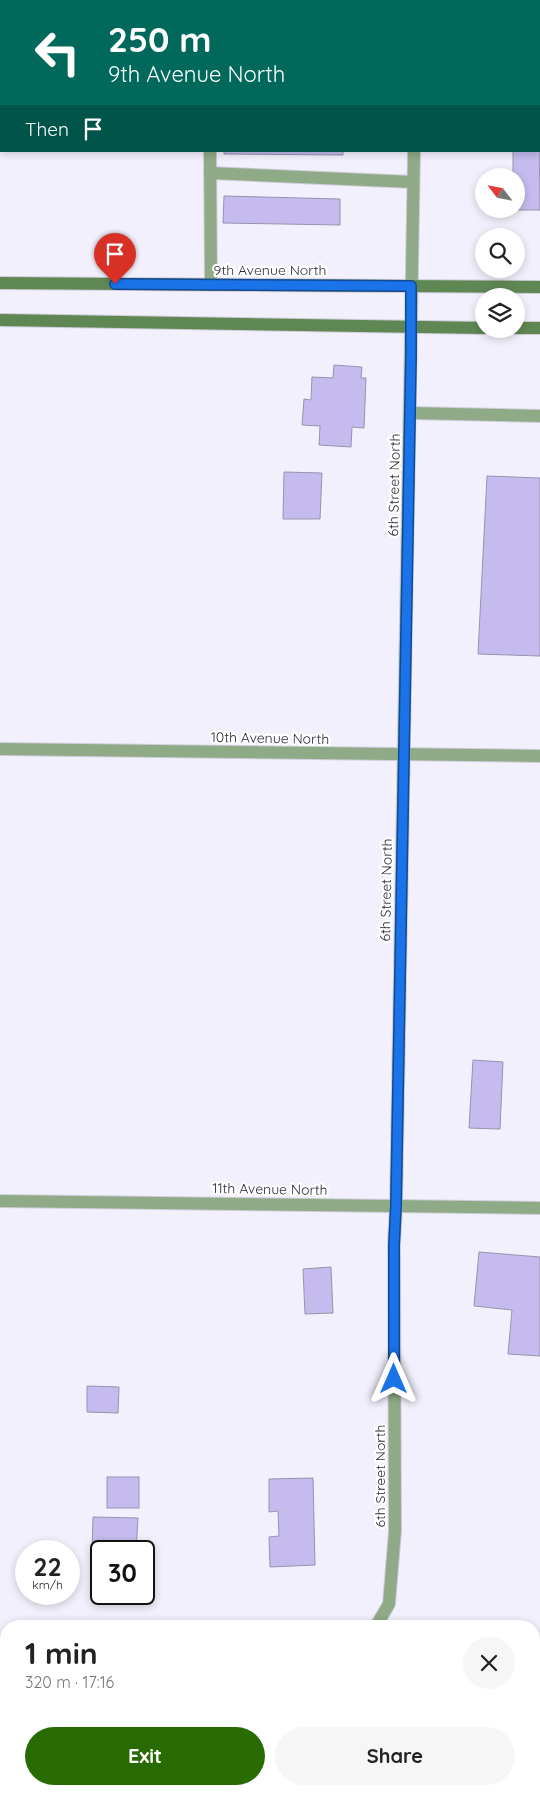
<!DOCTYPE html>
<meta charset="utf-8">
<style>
:root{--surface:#fff;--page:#f6f6f6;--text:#222;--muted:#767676;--accent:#276b02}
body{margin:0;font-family:Quicksand,sans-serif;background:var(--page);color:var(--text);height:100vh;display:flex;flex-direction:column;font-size:19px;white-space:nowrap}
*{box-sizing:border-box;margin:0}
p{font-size:16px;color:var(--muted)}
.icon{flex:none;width:28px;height:28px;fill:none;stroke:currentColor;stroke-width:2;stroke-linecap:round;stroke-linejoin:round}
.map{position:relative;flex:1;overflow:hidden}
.sheet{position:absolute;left:0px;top:1620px;width:540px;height:175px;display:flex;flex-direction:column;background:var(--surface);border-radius:20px 20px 0 0;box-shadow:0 2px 8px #0003}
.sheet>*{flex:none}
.banner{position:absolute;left:0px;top:0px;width:540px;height:152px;box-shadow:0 2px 8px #0003;background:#00695c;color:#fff;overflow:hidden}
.needle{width:32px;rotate:302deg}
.fabs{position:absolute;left:475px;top:168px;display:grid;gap:10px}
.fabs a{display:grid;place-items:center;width:50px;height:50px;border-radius:50%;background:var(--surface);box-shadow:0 2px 8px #0003;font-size:25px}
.speed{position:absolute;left:15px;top:1540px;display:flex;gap:10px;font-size:25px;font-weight:700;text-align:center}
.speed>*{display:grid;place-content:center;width:65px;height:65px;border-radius:50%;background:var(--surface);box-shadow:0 2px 8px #0003;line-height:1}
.speed small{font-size:12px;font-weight:400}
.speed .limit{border:2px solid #111;border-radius:8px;background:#fff;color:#111}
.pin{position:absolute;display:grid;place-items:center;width:42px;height:42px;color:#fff;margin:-51px -21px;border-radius:50% 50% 50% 0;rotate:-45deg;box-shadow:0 0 5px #0007}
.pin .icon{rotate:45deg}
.me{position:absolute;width:55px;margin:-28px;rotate:0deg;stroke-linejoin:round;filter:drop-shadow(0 0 4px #0008)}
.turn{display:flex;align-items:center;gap:18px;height:105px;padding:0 25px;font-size:22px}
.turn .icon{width:65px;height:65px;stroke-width:2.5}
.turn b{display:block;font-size:35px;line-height:42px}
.then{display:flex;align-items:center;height:48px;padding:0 25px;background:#0003;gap:10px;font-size:19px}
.round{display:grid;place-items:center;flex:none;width:52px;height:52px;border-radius:26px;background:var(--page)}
.overview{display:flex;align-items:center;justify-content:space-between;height:85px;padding:0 25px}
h1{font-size:30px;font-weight:800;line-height:38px}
.button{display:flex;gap:10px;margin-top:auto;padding:10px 25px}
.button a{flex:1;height:58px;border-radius:30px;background:var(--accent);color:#fff;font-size:20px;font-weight:800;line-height:58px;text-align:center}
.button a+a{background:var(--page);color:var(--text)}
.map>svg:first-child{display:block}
</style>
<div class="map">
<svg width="540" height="1795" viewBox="0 0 540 1795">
<rect width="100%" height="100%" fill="#f2f0fc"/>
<g fill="#c5bbee" stroke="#9893ad">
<path d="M 539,126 L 540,210 L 512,210 L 512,209 L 516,209 L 516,176 L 513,176 L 513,151 L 539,151 Z"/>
<path d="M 224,151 L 343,151 L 343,155 L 224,154 Z"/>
<path d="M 224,196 L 340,199 L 340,225 L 223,223 Z"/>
<path d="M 334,365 L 362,367 L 361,378 L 366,378 L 364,428 L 352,427 L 351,447 L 319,445 L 320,426 L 302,425 L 304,399 L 311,400 L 312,377 L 333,378 Z"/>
<path d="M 284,472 L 322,473 L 320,519 L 283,519 Z"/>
<path d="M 487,476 L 540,478 L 540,656 L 478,654 Z"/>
<path d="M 473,1060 L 503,1062 L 500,1129 L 469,1128 Z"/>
<path d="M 479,1252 L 540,1257 L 540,1356 L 508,1354 L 512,1310 L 474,1306 Z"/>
<path d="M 331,1267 L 333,1313 L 305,1314 L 303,1269 Z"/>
<path d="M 87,1386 L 119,1387 L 118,1413 L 87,1412 Z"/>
<rect x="107" y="1477" width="32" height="31"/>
<path d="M 313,1478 L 315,1565 L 270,1567 L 269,1537 L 279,1536 L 278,1511 L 269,1512 L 269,1479 Z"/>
<path d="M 93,1517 L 138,1518 L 136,1551 L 101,1551 L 101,1555 L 92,1554 Z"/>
<path d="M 0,1733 L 6,1733 L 6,1789 L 52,1789 L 52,1793 L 0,1793 Z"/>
</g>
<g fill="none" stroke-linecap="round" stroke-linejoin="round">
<g stroke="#ceccd8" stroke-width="14">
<g id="lane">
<path d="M 539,87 L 540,87"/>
<path d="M 210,151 L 211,285"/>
<path d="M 210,173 L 413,182"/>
<path d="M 410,413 L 540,416"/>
</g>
</g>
<g stroke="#ceccd8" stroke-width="14">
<g id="street">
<path d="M 417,1 L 417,0"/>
<path d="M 0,749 L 540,756"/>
<path d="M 0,1201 L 540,1208"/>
<path d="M 376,1626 L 389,1604 L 395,1531 L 394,1245 L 396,1205 L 414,151"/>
<path d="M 0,1656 L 6,1656"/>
<path d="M 217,1795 L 218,1789"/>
</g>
</g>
<g stroke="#ceccd8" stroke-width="14">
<g id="secondary">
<path d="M 0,283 L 540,287"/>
<path d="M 0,320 L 484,328"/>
<path d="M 516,328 L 540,328"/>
</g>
</g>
<use href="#lane" stroke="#8faa87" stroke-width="12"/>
<use href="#street" stroke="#8faa87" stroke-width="12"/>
<use href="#secondary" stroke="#5f8753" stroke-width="12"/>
</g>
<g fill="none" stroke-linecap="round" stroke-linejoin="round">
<g stroke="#114b97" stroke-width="12">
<path id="route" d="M 115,284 L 411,286 L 411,356 L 396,1205 L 394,1245 L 394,1379"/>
</g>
<use href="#route" stroke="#1a73e8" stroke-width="9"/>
</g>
<g text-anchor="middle" stroke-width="4.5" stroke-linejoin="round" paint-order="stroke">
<g font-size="14" fill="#2c2a35" stroke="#fff">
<text x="270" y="275">9th Avenue North</text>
<text transform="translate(394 485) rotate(-89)" y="5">6th Street North</text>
<text transform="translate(270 738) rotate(1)" y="5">10th Avenue North</text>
<text transform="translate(386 890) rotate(-89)" y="5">6th Street North</text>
<text transform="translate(270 1189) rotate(1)" y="5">11th Avenue North</text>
<text transform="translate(380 1476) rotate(-90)" y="5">6th Street North</text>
</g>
</g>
</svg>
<div class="fabs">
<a><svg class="needle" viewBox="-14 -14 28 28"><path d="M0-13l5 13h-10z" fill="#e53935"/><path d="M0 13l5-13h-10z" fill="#767676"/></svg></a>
<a><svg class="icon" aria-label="search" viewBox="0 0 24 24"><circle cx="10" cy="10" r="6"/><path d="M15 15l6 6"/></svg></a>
<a><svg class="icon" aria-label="layers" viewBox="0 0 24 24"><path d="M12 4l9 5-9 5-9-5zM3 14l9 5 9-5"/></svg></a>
</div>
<div class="speed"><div>22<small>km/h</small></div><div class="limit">30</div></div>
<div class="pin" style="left:115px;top:284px;background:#d93025"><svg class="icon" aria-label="arrive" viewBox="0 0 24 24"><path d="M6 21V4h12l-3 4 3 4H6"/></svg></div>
<svg class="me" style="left:394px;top:1379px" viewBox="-20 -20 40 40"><path d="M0-17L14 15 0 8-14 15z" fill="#1a73e8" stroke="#fff" stroke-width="4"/></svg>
<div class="banner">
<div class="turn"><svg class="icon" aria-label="left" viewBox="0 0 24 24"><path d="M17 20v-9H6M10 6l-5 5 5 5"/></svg><div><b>250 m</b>9th Avenue North</div></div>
<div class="then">Then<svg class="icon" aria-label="arrive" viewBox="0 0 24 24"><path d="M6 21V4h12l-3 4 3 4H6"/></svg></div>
</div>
<section class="sheet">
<div class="overview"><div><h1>1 min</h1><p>320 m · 17:16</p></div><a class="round"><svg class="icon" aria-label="close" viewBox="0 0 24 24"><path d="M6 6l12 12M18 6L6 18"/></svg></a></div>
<div class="button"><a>Exit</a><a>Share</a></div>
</section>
</div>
